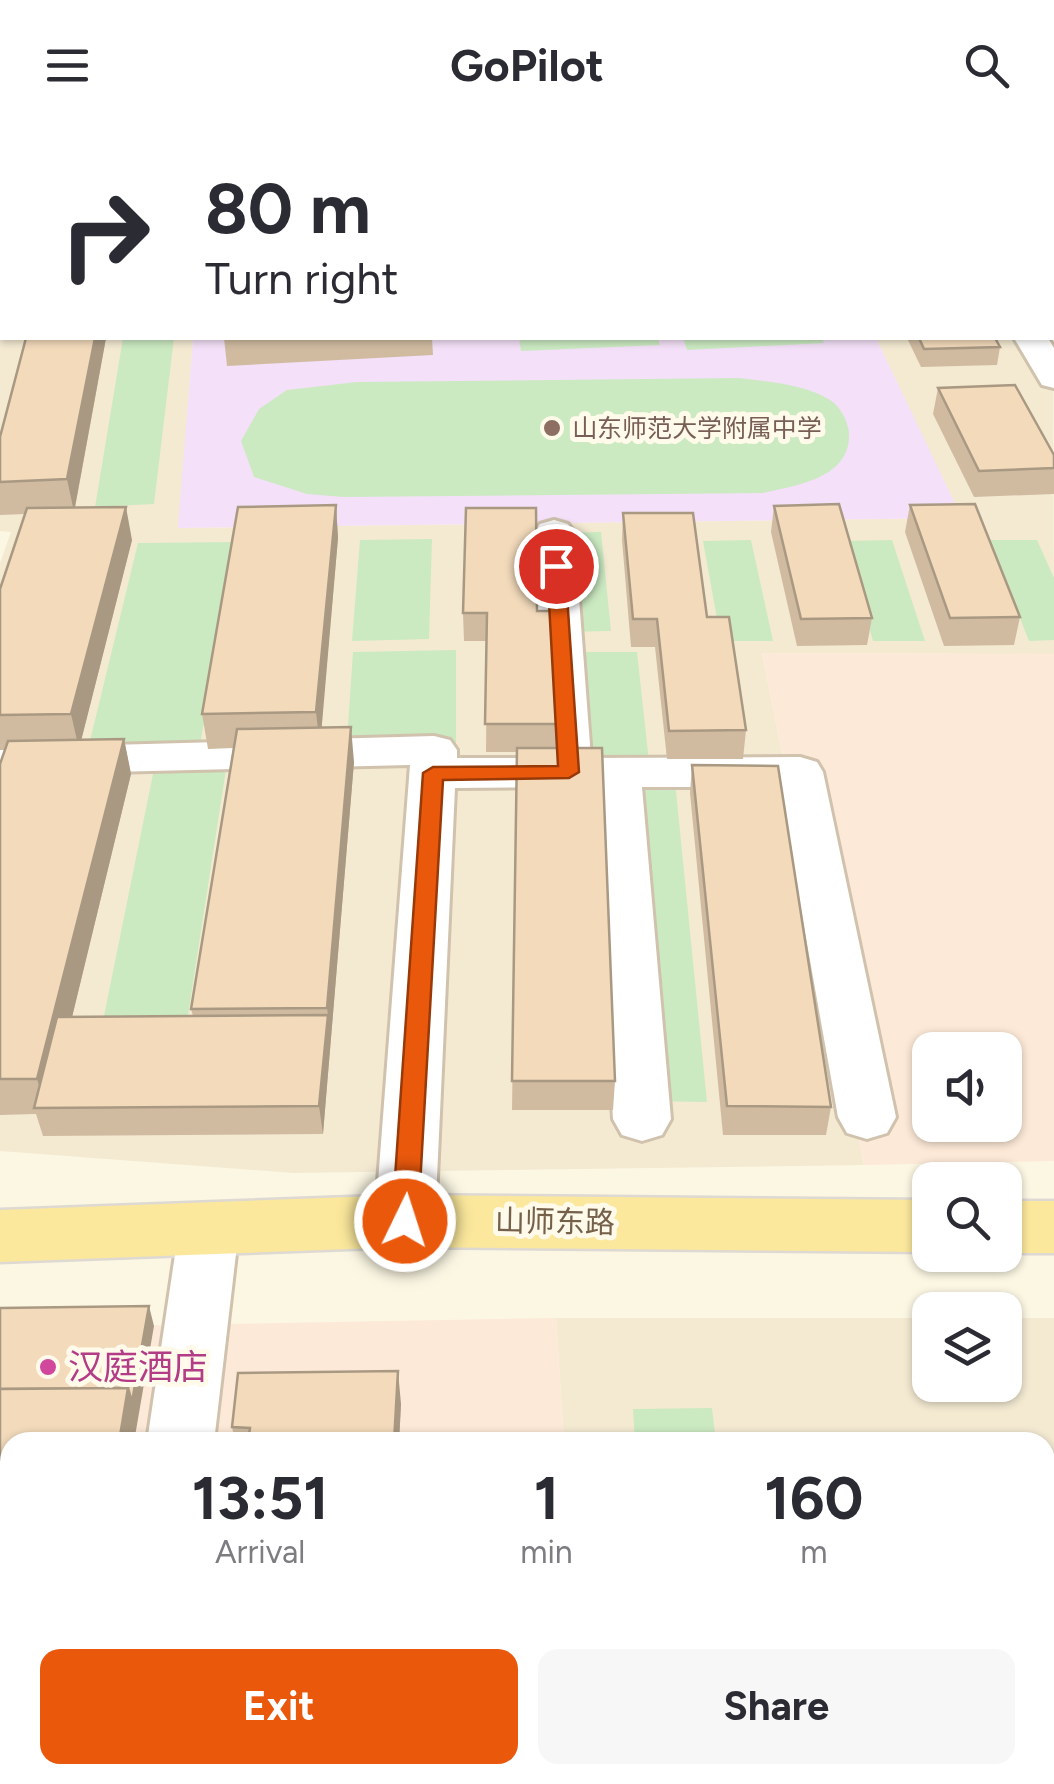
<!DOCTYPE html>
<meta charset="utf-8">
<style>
:root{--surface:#fff;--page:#f7f7f7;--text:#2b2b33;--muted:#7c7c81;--accent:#ea580c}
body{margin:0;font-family:Figtree,"Noto Sans SC",sans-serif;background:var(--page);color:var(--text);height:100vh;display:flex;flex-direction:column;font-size:38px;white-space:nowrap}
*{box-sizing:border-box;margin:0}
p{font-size:32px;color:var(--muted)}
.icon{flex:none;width:55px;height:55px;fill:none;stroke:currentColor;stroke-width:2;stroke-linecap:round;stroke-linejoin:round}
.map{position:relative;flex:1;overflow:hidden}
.sheet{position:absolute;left:0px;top:1302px;width:1055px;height:352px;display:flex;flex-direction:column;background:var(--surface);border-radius:30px 30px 0 0;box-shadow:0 2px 8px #0004}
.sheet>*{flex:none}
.top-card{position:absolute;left:0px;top:0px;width:1055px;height:210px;box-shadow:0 2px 8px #0004;background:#fff;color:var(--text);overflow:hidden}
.buttons{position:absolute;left:912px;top:902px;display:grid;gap:20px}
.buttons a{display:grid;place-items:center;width:110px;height:110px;border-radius:20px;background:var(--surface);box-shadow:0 2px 8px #0004;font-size:50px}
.pin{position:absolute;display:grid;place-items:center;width:85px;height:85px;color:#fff;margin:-42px;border:5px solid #fff;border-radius:50%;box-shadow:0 2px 10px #0007}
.me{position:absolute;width:110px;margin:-55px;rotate:4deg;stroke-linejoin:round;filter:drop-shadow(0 0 8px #0008)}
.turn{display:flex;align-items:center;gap:35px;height:210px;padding:0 40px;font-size:45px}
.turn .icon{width:130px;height:130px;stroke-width:2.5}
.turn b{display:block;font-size:70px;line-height:85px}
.eta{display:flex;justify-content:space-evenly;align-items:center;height:170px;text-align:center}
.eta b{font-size:60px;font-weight:700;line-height:70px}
.action{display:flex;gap:20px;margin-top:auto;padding:20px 40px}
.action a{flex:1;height:115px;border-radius:20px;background:var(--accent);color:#fff;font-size:40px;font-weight:700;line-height:115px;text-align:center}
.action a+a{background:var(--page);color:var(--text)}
header{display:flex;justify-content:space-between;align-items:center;height:130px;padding:0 40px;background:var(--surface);font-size:45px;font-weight:700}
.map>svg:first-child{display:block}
</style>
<header><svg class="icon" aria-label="menu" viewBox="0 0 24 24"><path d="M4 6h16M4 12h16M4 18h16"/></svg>GoPilot<svg class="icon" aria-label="search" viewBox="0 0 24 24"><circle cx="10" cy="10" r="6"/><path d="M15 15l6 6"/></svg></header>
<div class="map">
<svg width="1054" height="1654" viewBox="0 0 1054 1654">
<rect width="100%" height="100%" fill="#fcf7e3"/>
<g fill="#f4ead2">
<path d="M 0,124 L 2,208 L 193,208 L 179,398 L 961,388 L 876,208 L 1052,208 L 1053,134 L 1054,524 L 762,523 L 864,1035 L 293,1043 L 0,1021 L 0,433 L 11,402 L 0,401 Z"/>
<path d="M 556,1188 L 930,1188 L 930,1255 L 1005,1255 L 1005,1188 L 1054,1188 L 1054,1654 L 583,1654 L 583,1645 L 1045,1645 L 1045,1312 L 564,1312 Z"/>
</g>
<g fill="#fde9d7" fill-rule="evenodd">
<path d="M 762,523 L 1054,524 L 1054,1031 L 864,1035 ZM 930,920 L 1005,920 L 1005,995 L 930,995 Z"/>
<path d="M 556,1188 L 564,1312 L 10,1312 L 10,1645 L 583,1645 L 583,1654 L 0,1654 L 0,1198 Z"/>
</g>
<path fill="#f4e0f8" d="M 193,208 L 876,208 L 962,388 L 178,398 Z"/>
<g fill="#cbeac2">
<path d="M 123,208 L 174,208 L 154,374 L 95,377 Z"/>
<path d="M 519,208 L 658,208 L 660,215 L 521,221 Z"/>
<path d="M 683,208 L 822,208 L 824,213 L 687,220 Z"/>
<path d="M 739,248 C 769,252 804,254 830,270 C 840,276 848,291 849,303 C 851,348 797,355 763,363 L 344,367 L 307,364 L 254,347 L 241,311 L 259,279 L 287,260 L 357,252 Z"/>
<path d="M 601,402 L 611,501 L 560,502 L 554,403 Z"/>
<path d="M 432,409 L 429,509 L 352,511 L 360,410 Z"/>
<path d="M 751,410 L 773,511 L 721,511 L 703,411 Z"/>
<path d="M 892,410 L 925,511 L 873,511 L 844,411 Z"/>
<path d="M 989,410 L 1037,410 L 1054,448 L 1054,510 L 1029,511 Z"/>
<path d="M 235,412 L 199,621 L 87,623 L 138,413 Z"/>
<path d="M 456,520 L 456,623 L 346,625 L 353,522 Z"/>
<path d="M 584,522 L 637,522 L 650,641 L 594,641 Z"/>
<path d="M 227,633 L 188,885 L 104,886 L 155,634 Z"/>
<path d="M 675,651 L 707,972 L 637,971 L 616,652 Z"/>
<path d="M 712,1278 L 716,1312 L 635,1312 L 633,1279 Z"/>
</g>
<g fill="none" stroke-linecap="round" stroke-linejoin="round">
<g stroke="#d0c2ad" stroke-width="6">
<g id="minor">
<path d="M 47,0 L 75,0 L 75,2 L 48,2 Z"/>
<path d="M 287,0 L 315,0 L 315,2 L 288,2 Z"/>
<path d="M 394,0 L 422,0 L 422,2 L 395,2 Z"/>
<path d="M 461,0 L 489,0 L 490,2 L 463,2 Z"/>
<path d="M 1052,66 L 1054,67 L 1053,86 L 1052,86 Z"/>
<rect x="0" y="103" width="2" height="18"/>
<path d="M 1014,208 L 1048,208 L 1054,218 L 1054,258 L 1042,255 Z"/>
<path d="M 554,390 L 568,394 L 574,402 L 591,628 L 800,627 L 817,632 L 823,642 L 896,987 L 887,1003 L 867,1009 L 847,1003 L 838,987 L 779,657 L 642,657 L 671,989 L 662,1005 L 642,1011 L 622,1005 L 613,989 L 594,657 L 455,658 L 435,1091 L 426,1108 L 405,1116 L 384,1108 L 375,1091 L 410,635 L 26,644 L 17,659 L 0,663 L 0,618 L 434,606 L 450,610 L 457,620 L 457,628 L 545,628 L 534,402 L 540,394 Z"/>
<path d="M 209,1073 L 230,1080 L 239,1098 L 214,1312 L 147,1312 L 179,1098 L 188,1080 Z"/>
<path d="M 96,1645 L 174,1645 L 173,1654 L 95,1654 Z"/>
</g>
</g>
<g stroke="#ded9d3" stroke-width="5">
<g id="major">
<path d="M 405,1065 L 930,1070 L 930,1122 L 405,1117 L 0,1132 L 0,1080 Z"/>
<rect x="1005" y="1071" width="49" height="52"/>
</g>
</g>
<use href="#minor" fill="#fff" fill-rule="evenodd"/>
<use href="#major" fill="#fbe89c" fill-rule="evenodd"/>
</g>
<g fill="#d0bba1">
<path d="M 0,0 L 27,0 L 26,2 L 2,2 L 2,10 L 0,10 Z"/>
<path d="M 926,0 L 1005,0 L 1006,2 L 928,2 Z"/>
<path d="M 1052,80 L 1054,80 L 1053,134 Z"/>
<path d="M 26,208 L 106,208 L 75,378 L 132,410 L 81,610 L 124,609 L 131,644 L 72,887 L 193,886 L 191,879 L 233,618 L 208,619 L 202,584 L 336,375 L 338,408 L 321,597 L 354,632 L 323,1004 L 43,1006 L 36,984 L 0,985 L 0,634 L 5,620 L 0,620 L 0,459 L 25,384 L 0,385 L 0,307 Z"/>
<path d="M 224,208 L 432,208 L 433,225 L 227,236 Z"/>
<path d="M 907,208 L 995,208 L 1000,217 L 997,235 L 921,237 Z"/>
<path d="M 938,258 L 1054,325 L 1054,364 L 974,367 L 933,284 Z"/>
<path d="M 910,375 L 1020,487 L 1014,515 L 944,516 L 905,402 Z"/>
<path d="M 774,376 L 872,488 L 867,515 L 797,516 L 771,402 Z"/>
<path d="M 623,383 L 707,487 L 746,600 L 743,629 L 667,629 L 655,517 L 631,517 L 622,410 Z"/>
<path d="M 537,481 L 562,594 L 562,618 L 615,951 L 613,980 L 512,980 L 517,622 L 486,622 L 487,511 L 464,511 L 463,483 Z"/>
<path d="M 692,635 L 831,977 L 826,1005 L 723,1005 L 690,663 Z"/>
<path d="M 401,1274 L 399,1312 L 235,1312 L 232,1297 Z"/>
<path d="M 760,1645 L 897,1645 L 898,1654 L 761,1654 Z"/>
<path d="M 1003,1645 L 1045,1645 L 1054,1654 L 1005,1654 Z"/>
</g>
<g fill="#a99983">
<path d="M 2,53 L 2,80 L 0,88 L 0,61 Z"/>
<path d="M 95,208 L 106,208 L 74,382 L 67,349 Z"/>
<path d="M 336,375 L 338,408 L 320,617 L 316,582 Z"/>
<path d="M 126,377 L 132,410 L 79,619 L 71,584 Z"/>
<path d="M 351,597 L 354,632 L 323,1004 L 319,976 L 328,885 L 327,878 Z"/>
<path d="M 124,609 L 131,644 L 50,978 L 46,978 L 37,949 Z"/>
<path d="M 149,1176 L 154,1196 L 134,1312 L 119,1312 L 128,1258 Z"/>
<path d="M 398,1241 L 401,1274 L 399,1312 L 394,1312 Z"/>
<path d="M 63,1645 L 81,1645 L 79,1654 L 61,1654 Z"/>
<path d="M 378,1645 L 384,1645 L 383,1654 L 378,1654 Z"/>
</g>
<g fill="#f2dabb" stroke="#a99983" stroke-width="2.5">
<path d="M 171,0 L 206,0 L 205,2 L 170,2 Z"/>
<rect x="234" y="0" width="56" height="2"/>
<rect x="309" y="0" width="18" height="2"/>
<rect x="345" y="0" width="56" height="2"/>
<rect x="486" y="0" width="40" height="2"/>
<path d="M 966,0 L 1005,0 L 1006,2 L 968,2 Z"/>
<path d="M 0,11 L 2,11 L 2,53 L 0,61 Z"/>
<path d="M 26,208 L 95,208 L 67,349 L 0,352 L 0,307 Z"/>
<path d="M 919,208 L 995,208 L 1000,217 L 924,219 Z"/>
<path d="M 1015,255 L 1054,325 L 1054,338 L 979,341 L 938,258 Z"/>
<path d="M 839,374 L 872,488 L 801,489 L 774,376 Z"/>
<path d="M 975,374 L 1020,487 L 950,488 L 910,375 Z"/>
<path d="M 336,375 L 316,582 L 202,584 L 238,377 Z"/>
<path d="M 126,377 L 71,584 L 0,585 L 0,459 L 27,378 Z"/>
<path d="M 466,378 L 536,378 L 537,481 L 558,481 L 562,594 L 485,594 L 487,483 L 463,483 Z"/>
<path d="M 623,383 L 693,383 L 707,487 L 729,487 L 746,600 L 669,601 L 657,489 L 633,489 Z"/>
<path d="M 351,597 L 327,878 L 191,879 L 237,599 Z"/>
<path d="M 124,609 L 37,949 L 0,949 L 0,634 L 8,611 Z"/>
<path d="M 517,618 L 602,618 L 615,951 L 512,951 Z"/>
<path d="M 692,635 L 778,636 L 831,977 L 727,976 Z"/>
<path d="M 328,885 L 319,976 L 34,978 L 57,887 Z"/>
<path d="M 149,1176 L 132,1272 L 128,1258 L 0,1259 L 0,1178 Z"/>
<path d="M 398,1241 L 394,1312 L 248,1312 L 250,1298 L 232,1297 L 238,1243 Z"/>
<path d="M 128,1258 L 119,1312 L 10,1312 L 10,1645 L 63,1645 L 61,1654 L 0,1654 L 0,1259 Z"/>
<path d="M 1045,1378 L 1054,1378 L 1054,1654 L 1021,1654 L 1019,1645 L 1045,1645 Z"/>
<path d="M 210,1645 L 378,1645 L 378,1654 L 188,1654 L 189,1647 L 210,1646 Z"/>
<path d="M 768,1645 L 897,1645 L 898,1654 L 768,1654 Z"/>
</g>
<path fill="#ea580c" stroke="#983908" stroke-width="2.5" d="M 556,431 L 565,436 L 579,642 L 569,648 L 443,650 L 418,1091 L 414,1098 L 405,1101 L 396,1098 L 392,1091 L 423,643 L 433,637 L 558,636 L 547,436 Z"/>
<circle fill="#8d6e63" stroke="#fffaea" stroke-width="4" cx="552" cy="298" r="10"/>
<circle fill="#d1479c" stroke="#fffaea" stroke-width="4" cx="48" cy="1237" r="10"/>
<g text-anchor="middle" stroke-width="10" stroke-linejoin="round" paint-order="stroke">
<g font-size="25" fill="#785e54" stroke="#fffaea" text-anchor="start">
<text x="572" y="307">山东师范大学附属中学</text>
</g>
<g font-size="30" fill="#756049" stroke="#fffaea">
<text transform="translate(555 1092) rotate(1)" y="10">山师东路</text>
</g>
<g font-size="35" fill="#b23c85" stroke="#fffaea" text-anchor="start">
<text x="68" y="1249">汉庭酒店</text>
</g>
</g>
</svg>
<div class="buttons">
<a><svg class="icon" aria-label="sound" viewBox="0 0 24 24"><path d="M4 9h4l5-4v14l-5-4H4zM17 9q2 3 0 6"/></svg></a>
<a><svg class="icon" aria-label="search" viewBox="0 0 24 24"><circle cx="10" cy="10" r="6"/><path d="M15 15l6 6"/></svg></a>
<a><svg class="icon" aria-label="layers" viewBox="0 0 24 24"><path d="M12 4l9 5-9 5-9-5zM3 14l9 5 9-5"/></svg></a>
</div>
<div class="pin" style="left:556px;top:436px;background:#d93025"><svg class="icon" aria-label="arrive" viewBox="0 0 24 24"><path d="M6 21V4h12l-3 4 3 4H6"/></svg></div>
<svg class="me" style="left:405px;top:1091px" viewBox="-20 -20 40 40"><circle r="17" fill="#ea580c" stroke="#fff" stroke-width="3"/><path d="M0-11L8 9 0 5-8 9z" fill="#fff"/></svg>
<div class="top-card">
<div class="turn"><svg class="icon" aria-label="right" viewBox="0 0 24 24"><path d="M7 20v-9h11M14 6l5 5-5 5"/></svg><div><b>80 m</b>Turn right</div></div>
</div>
<section class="sheet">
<div class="eta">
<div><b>13:51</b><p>Arrival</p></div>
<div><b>1</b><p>min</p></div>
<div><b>160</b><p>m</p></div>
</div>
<div class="action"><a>Exit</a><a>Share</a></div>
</section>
</div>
